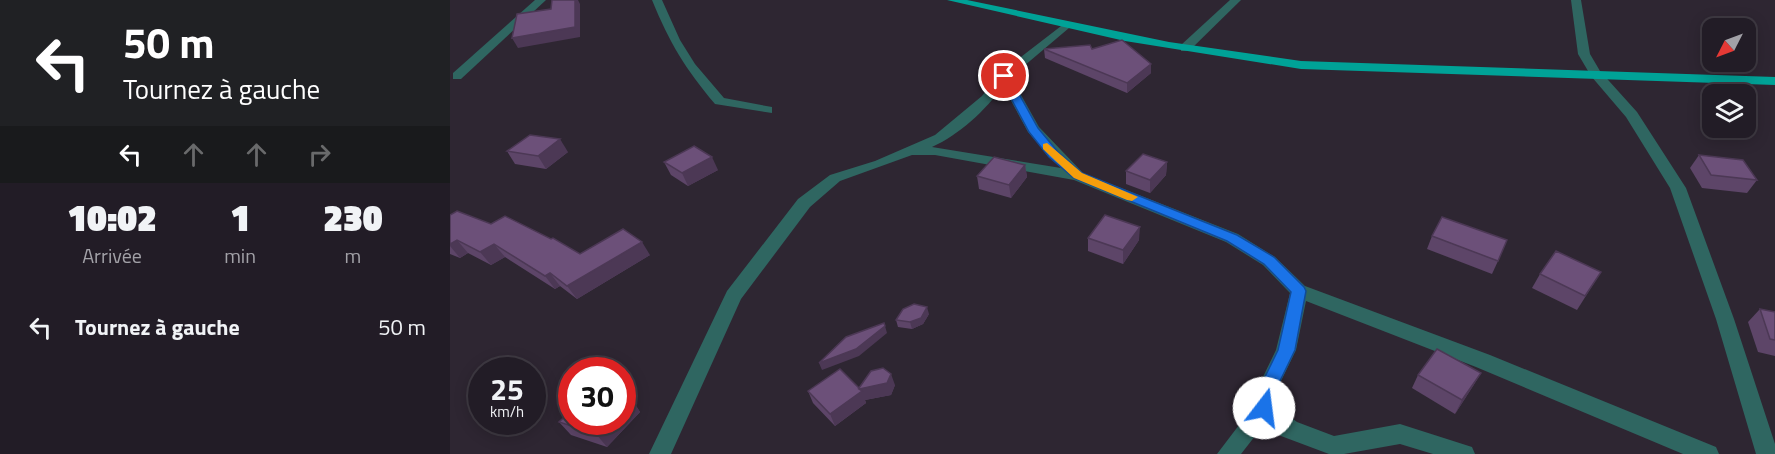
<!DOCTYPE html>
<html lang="fr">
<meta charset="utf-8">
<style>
:root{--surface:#221c26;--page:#2e2932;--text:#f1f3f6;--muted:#a2a1a7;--line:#3f3a43}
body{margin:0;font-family:"Titillium Web",sans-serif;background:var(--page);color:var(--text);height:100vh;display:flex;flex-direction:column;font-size:22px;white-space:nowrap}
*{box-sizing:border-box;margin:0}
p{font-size:20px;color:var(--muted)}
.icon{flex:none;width:33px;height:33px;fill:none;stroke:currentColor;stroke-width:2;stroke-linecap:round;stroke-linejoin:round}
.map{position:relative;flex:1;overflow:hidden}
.details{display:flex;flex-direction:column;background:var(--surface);width:450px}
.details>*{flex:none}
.banner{background:#202124;color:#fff;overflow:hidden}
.needle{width:39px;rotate:228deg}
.fabs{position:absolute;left:1252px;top:18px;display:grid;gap:12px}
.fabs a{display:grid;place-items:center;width:54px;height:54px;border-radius:12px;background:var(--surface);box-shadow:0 3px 15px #0003,0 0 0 2px var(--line);font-size:30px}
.speed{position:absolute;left:18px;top:357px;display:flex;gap:12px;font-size:30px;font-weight:700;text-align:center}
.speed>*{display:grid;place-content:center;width:78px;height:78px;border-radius:50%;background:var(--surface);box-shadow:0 3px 15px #0003,0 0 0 2px var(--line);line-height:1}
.speed small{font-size:15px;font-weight:400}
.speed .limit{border:9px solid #d22;background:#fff;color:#111}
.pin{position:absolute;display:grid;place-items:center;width:51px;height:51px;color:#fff;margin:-26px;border:3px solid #fff;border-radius:50%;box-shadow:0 2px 6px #0007}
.me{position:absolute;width:66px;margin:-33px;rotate:15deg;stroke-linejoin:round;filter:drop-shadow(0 0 4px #0008)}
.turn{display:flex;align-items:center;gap:21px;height:126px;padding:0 24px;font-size:27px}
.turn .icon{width:78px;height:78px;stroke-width:2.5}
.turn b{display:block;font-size:42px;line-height:51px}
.lanes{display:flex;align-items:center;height:57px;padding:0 24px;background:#0003;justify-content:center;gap:30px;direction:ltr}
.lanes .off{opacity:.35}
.eta{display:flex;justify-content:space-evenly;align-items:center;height:102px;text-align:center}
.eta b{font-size:36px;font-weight:800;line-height:42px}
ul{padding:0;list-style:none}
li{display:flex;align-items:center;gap:18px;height:84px;padding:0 24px}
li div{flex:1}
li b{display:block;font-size:22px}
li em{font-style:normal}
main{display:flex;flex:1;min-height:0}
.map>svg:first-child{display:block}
</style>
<main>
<section class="details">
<div class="banner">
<div class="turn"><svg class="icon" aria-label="left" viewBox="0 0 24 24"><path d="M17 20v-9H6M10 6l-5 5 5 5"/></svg><div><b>50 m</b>Tournez à gauche</div></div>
<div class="lanes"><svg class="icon" aria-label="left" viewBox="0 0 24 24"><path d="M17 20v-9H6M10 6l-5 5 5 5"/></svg><svg class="icon off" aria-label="ahead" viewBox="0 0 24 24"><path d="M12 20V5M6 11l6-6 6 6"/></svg><svg class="icon off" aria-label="ahead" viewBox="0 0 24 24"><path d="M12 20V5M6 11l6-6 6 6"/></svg><svg class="icon off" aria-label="right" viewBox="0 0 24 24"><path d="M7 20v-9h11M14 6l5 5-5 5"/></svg></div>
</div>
<div class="eta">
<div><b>10:02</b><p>Arrivée</p></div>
<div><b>1</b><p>min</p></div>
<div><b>230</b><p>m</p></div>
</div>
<ul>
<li><svg class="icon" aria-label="left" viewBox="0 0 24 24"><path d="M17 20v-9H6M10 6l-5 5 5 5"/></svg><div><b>Tournez à gauche</b></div><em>50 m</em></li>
</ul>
</section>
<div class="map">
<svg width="1325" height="454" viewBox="0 0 1325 454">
<rect width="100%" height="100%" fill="#2e2632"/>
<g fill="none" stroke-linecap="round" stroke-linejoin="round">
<g fill="#2f6661" fill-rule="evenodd">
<path d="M 85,0 L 96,0 L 11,79 L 3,79 L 3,73 Z"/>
<path d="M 202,0 L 212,0 L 230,40 L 245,64 L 274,98 L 322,107 L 322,113 L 265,104 C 235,68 220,44 202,0 Z"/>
<path d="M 780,0 L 791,0 L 739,51 L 731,51 L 731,45 Z"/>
<path d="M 1121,0 L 1131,0 L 1140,54 L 1150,71 L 1187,112 L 1236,188 L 1284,319 L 1325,444 L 1325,454 L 1306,454 L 1266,319 L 1220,188 L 1176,117 L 1141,76 L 1128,54 Z"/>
<path d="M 615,23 L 621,26 L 619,28 L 561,77 L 589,127 L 633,173 L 788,234 L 825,257 L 855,286 L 1040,355 L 1266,447 L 1269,454 L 1233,454 L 1026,367 L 856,301 L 846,350 L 831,381 L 825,405 L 847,422 L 884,436 L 950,424 L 1022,447 L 1025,454 L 983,454 L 950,444 L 894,454 L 879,454 L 831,436 L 816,422 L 791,454 L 767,454 L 805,404 L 811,381 L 826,350 L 840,293 L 813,265 L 776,242 L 624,180 L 485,155 L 462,155 L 390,181 L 360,207 L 291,299 L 221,454 L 199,454 L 277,291 L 348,199 L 380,175 L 425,161 L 485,135 L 532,96 L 550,73 ZM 553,86 L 578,132 L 611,168 L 482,147 C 509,135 536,110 553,86 Z"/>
</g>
<path fill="#00a297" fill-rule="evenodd" d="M 497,0 L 517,0 L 719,42 L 851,61 L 1325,77 L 1325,85 L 851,69 L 675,41 Z"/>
</g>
<g fill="#5d4568">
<path d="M 594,49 L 701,73 L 677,93 L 595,58 Z"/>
<path d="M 57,151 L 118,152 L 96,169 L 65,164 Z"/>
<path d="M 1249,155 L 1307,180 L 1297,193 L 1252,188 L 1240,168 Z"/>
<path d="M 214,162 L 268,170 L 238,186 L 221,175 Z"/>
<path d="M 717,162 L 716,175 L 700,193 L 676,184 L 676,171 Z"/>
<path d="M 575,165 L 577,177 L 561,198 L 529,189 L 527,176 Z"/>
<path d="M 0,215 L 41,224 L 130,254 L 200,255 L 127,299 L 110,286 L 105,289 L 55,257 L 41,265 L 18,253 L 10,258 L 0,254 Z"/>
<path d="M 982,236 L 1048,261 L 1042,274 L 977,249 Z"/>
<path d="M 638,238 L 689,240 L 673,264 L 638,251 Z"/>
<path d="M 1151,272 L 1127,310 L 1082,288 L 1090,274 Z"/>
<path d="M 1310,309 L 1325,312 L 1325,356 L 1308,352 L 1298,322 Z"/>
<path d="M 479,314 L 473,324 L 462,329 L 448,327 L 446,320 Z"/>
<path d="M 1031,373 L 1023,386 L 1005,414 L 962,388 L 968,375 Z"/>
<path d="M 445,385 L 441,395 L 415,400 L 416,403 L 385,426 L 363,403 L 358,391 Z"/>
<path d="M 181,398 L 190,412 L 157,447 L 121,435 L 109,422 Z"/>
</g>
<g fill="#4c3855">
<path d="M 125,0 L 128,0 L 130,4 L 130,37 L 68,48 L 62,38 Z"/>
<path d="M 701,64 L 701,73 L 677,93 L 677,83 Z"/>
<path d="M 110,139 L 118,152 L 96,169 L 88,156 Z"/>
<path d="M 262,157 L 268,170 L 238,186 L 232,173 Z"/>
<path d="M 717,162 L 716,175 L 700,193 L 700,180 Z"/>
<path d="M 575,165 L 577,177 L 561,198 L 559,185 Z"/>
<path d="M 690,227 L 689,240 L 673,264 L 673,250 Z"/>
<path d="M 7,240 L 18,253 L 10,258 L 0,246 L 0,244 Z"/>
<path d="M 192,242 L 200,255 L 127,299 L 117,286 Z"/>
<path d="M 44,244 L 55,257 L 41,265 L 30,252 Z"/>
<path d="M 100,273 L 110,286 L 105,289 L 95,276 Z"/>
<path d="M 477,307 L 479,314 L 473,324 L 462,329 L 460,322 Z"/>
<path d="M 435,326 L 437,333 L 409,356 L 372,370 L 369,363 Z"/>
<path d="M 1031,373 L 1023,386 L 1005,414 L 1012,400 Z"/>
<path d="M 441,374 L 445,385 L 441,395 L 415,400 L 416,403 L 385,426 L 380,414 L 409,389 Z"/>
<path d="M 181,398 L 190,412 L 157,447 L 146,434 L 158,422 L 172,422 L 172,407 Z"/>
</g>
<g fill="#6c5079" stroke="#4c3855" stroke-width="1.5">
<path d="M 102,0 L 125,0 L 125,27 L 62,38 L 67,14 L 101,9 Z"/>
<path d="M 672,40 L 701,64 L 677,83 L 594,49 L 640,45 L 642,49 Z"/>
<path d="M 80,135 L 110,139 L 88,156 L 57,151 Z"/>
<path d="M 244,146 L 262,157 L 232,173 L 214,162 Z"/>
<path d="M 693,154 L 717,162 L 700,180 L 676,171 Z"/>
<path d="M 1249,155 L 1293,160 L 1307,180 L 1261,175 Z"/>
<path d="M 544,157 L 575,165 L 559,185 L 527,176 Z"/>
<path d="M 7,211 L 41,224 L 55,216 L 101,239 L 103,238 L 130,254 L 173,229 L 192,242 L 117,286 L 100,273 L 95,276 L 44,244 L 30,252 L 7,240 L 0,244 L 0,215 Z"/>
<path d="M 655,215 L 690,227 L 673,250 L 638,238 Z"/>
<path d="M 992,217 L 1057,240 L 1048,261 L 982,236 Z"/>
<path d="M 1106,251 L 1151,272 L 1135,296 L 1090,274 Z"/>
<path d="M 464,304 L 477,307 L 471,318 L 460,322 L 446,320 L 453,309 Z"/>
<path d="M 1310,309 L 1325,312 L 1325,340 L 1320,339 Z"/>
<path d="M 434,323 L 435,326 L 406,349 L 369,363 L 396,337 Z"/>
<path d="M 987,349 L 1031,373 L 1012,400 L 968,375 Z"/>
<path d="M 433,368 L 441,374 L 437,383 L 409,389 L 412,391 L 380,414 L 358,391 L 390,369 L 409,388 L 421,371 Z"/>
<path d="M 172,396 L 181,398 L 172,407 Z"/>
<path d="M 122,410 L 122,422 L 158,422 L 146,434 L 109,422 Z"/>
</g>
<path fill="#1a73e8" stroke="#114b97" stroke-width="1.5" d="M 550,74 L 558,74 L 588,128 L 608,152 L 632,173 L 787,235 L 824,257 L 854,287 L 856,291 L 845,350 L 830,381 L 820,413 L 814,415 L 808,413 L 806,408 L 813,381 L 828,350 L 841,292 L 814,264 L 777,241 L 624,178 L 599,157 L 579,132 L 549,76 Z"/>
<path fill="#f59e0b" d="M 597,143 L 632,173 L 688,197 L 682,201 L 677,200 L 624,178 L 593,149 L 593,144 Z"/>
</svg>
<div class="fabs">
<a><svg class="needle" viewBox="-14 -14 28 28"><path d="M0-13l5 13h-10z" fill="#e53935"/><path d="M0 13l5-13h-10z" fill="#a2a1a7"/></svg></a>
<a><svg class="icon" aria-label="layers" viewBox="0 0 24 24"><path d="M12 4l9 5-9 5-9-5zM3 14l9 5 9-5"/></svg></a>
</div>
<div class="speed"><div>25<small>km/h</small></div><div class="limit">30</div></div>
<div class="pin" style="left:554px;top:76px;background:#d93025"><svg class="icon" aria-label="arrive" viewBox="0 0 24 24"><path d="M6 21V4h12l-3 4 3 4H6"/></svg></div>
<svg class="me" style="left:814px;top:408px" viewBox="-20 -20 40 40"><circle r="19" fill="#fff"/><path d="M0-13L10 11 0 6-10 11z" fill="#1a73e8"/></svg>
</div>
</main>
